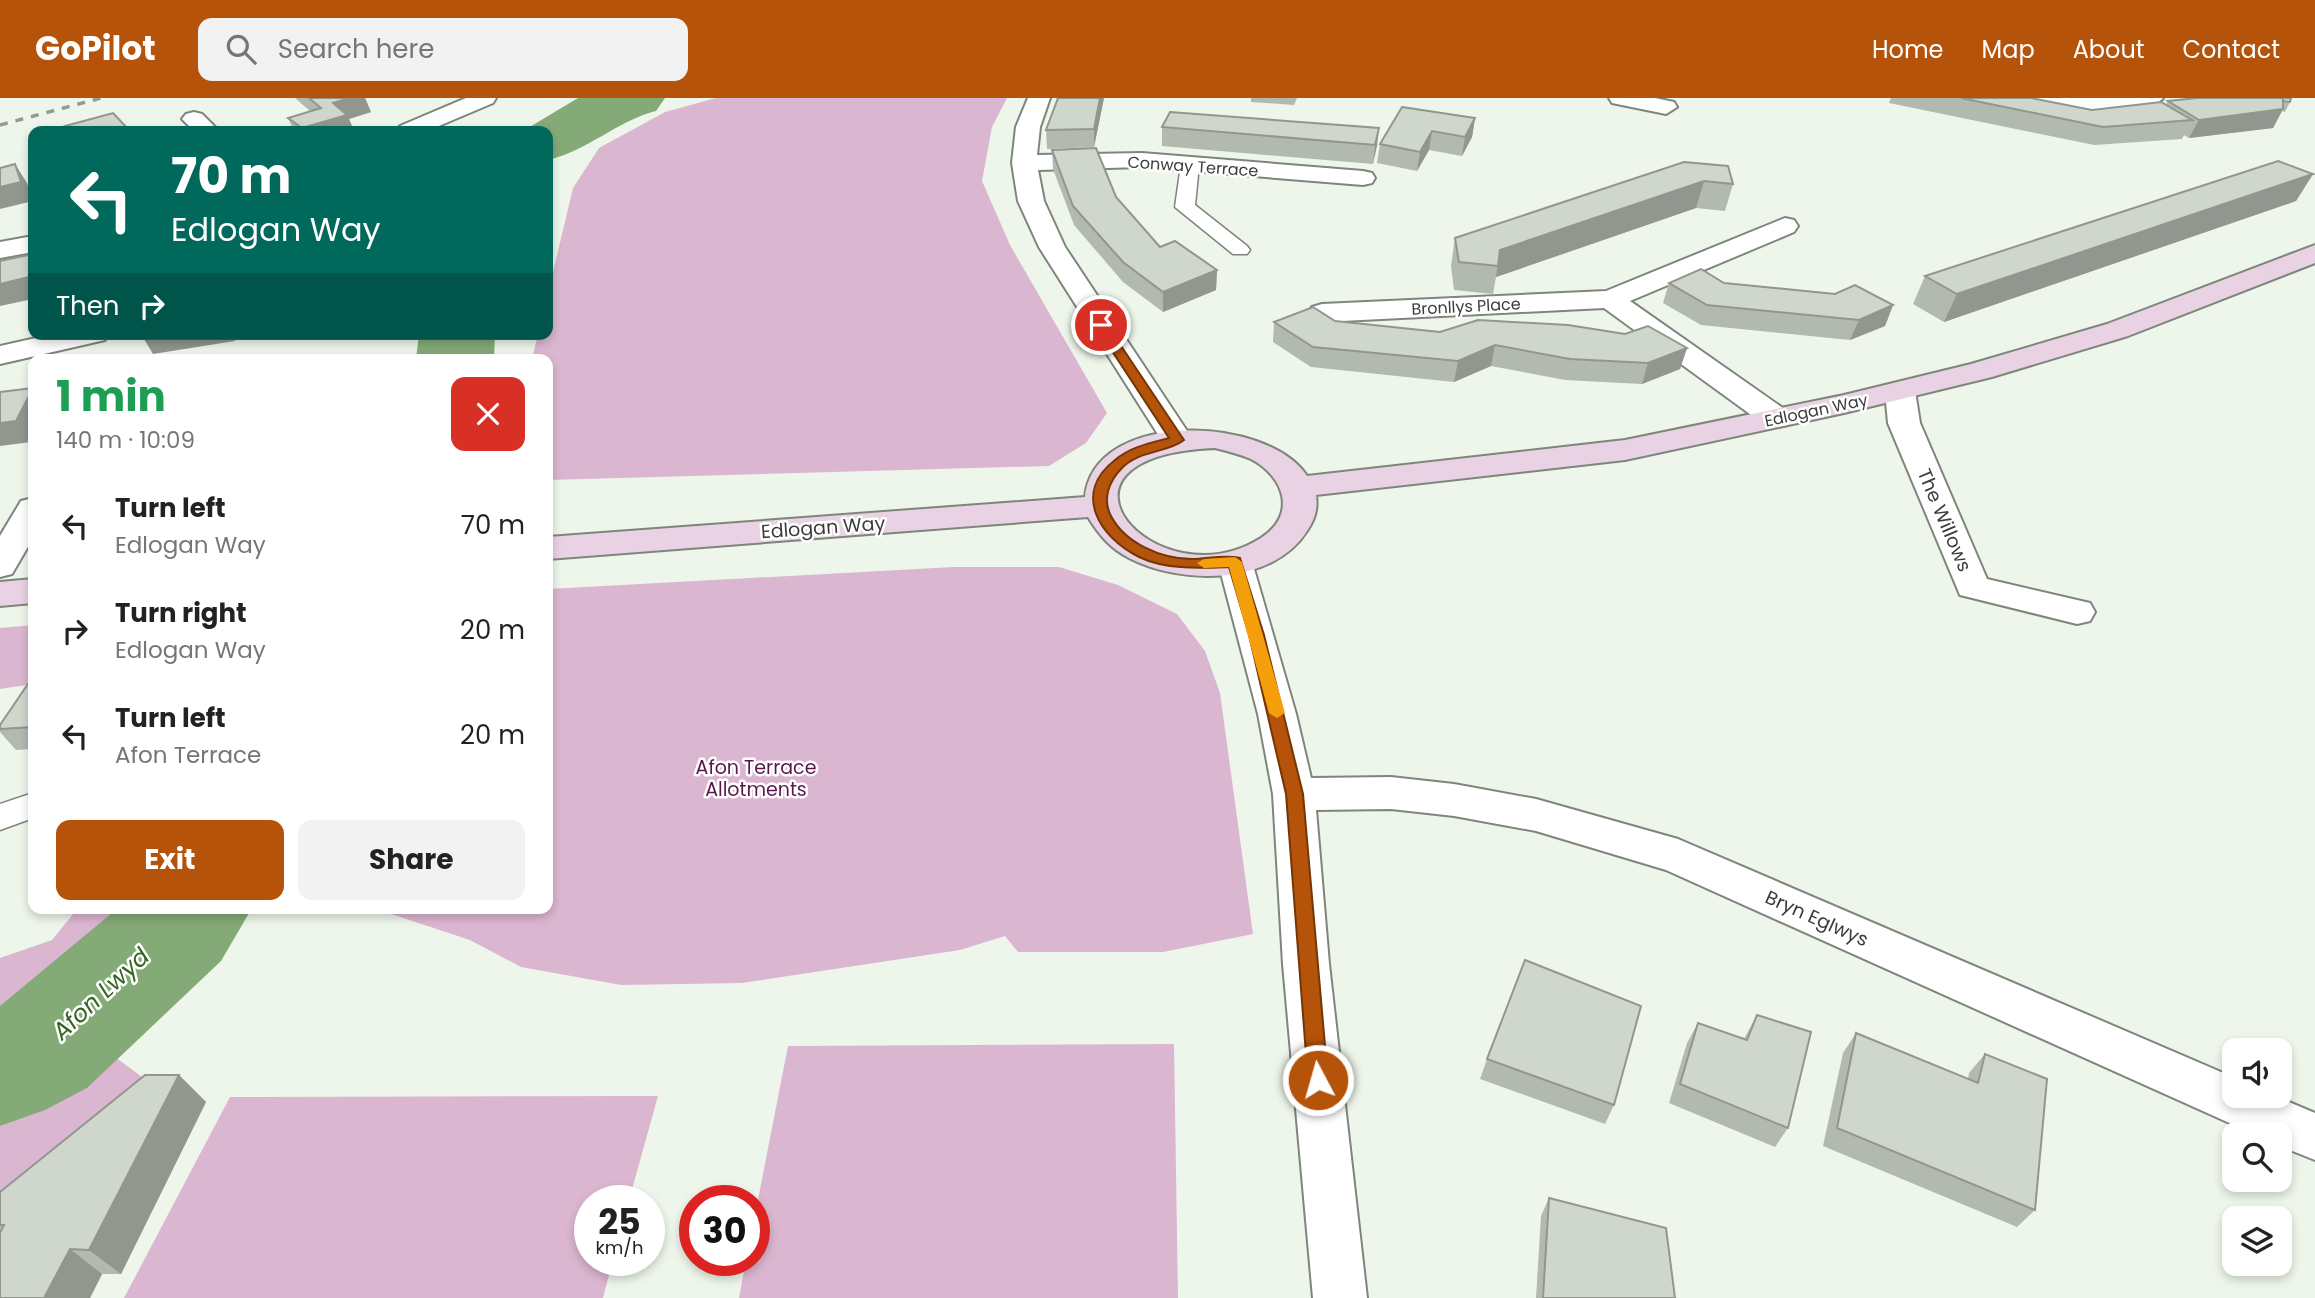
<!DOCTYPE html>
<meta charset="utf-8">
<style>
:root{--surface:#fff;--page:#f2f2f2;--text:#222;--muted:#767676;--accent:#b45309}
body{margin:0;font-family:Poppins,sans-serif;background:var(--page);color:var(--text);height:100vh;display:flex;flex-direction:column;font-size:26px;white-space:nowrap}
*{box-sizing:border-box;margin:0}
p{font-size:23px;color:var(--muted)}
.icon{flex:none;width:38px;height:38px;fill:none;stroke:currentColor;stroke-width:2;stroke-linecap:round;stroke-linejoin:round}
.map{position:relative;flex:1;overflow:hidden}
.drawer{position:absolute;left:28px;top:256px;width:525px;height:560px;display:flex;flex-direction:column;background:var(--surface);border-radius:14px;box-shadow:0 4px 10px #0003}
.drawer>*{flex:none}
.top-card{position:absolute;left:28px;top:28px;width:525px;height:214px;border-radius:14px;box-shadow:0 4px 10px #0003;background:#00695c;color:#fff;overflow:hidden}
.fabs{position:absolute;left:2222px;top:940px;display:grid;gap:14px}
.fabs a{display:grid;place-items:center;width:70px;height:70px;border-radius:14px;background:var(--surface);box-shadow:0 4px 10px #0003;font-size:35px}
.speed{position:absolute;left:574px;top:1087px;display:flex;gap:14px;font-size:35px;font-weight:700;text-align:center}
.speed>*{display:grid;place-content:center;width:91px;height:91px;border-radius:50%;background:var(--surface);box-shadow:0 4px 10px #0003;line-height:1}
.speed small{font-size:18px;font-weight:400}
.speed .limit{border:10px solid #d22;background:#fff;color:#111}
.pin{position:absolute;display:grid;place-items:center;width:60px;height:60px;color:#fff;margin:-30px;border:4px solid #fff;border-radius:50%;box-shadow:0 2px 7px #0007}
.me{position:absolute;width:77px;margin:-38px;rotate:354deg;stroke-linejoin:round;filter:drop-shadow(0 0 5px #0008)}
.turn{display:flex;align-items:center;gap:24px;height:147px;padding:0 28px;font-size:32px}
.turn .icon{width:91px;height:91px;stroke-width:2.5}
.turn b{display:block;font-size:49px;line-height:60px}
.then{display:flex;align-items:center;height:66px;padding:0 28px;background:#0003;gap:14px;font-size:26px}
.round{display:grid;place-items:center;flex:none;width:74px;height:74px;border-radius:14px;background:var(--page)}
.overview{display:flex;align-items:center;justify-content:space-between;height:119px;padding:0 28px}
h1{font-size:42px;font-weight:700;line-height:52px;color:#1e9e55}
.button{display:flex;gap:14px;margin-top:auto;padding:14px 28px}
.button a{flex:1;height:80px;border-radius:14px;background:var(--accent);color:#fff;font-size:28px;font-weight:700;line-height:80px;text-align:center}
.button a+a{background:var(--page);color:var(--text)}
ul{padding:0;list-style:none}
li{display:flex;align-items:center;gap:21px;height:105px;padding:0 28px}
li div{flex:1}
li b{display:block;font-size:26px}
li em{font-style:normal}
header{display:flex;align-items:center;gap:42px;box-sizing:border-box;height:98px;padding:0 35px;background:var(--accent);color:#fff}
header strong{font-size:33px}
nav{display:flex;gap:38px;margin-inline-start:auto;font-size:24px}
.search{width:490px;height:63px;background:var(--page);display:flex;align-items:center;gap:18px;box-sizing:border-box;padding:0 24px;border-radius:14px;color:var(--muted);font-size:26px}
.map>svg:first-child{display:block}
</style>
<header>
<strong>GoPilot</strong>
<div class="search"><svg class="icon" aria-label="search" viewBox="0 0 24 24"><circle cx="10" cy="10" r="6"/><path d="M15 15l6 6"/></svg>Search here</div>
<nav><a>Home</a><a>Map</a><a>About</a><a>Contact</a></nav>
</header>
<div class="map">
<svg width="2315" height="1200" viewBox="0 0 2315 1200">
<rect width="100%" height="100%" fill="#eef6eb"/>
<g fill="#dbb6d0">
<path d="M 716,0 L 1007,0 L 992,29 L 982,83 L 1010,147 L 1107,315 L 1086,345 L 1049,368 L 548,382 L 548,261 L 532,261 L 538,236 L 548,236 L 548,195 L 573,90 L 599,50 L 665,14 Z"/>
<path d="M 953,469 L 1059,469 L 1118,487 L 1177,516 L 1205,553 L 1220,595 L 1253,836 L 1163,854 L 1018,854 L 1005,838 L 960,852 L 742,885 L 621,887 L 521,869 L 470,842 L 373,810 L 548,810 L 548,491 Z"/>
<path d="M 33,527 L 33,586 L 0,591 L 0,530 Z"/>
<path d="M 78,810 L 144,810 L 34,929 L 0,944 L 0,860 L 52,842 Z"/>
<path d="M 1174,946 L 1178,1200 L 739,1200 L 746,1162 L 754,1162 L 754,1122 L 788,948 Z"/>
<path d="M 99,947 L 146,982 L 0,1107 L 0,999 Z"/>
<path d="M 658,998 L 629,1102 L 590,1102 L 590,1162 L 613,1162 L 603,1200 L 124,1200 L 230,999 Z"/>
</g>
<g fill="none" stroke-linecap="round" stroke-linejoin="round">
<g fill="#84aa77" fill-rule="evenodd">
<path d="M 578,0 L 665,0 L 656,13 C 617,23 587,53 548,62 L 548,33 L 523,33 Z"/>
<path d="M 419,236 L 495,236 L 494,261 L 416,261 Z"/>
<path d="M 118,810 L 252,810 L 221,863 L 87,990 L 45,1012 L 0,1028 L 0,908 Z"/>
</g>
<g stroke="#7e867c" stroke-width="3">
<g id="lane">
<path d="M 1190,61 L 1199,67 L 1195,107 L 1247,148 L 1250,152 L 1247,156 L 1233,156 L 1175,109 L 1181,67 Z"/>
<path d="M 33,695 L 33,720 L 0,732 L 0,706 Z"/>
</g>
</g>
<g stroke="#7e867c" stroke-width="4">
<g id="street">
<path d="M 466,0 L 496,0 L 493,5 L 427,33 L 396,33 L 400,28 Z"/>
<path d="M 1028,0 L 1050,0 L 1040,29 L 1037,57 L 1142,55 L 1363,73 L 1372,75 L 1375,80 L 1372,85 L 1363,87 L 1142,69 L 1038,72 L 1044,103 L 1065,149 L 1193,342 L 1188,349 L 1177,352 L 1166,349 L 1039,149 L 1018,103 L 1012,65 L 1016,29 Z"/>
<path d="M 1609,0 L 1655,0 L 1674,4 L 1677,9 L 1666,16 L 1612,5 Z"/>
<path d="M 2028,0 L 2163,0 C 2151,17 2040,18 2028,0 Z"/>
<path d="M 194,14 L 202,16 L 219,33 L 194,33 L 182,21 L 186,16 Z"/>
<path d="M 1785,120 L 1794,122 L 1798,128 L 1794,134 L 1630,203 L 1787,313 L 1792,320 L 1787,327 L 1776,329 L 1765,327 L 1604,210 L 1322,224 L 1312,221 L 1308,215 L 1312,209 L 1322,206 L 1606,193 Z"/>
<path d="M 33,138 L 33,154 L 0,160 L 0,144 Z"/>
<path d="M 54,236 L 109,236 L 105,242 L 0,266 L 0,248 Z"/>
<path d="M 1900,284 L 1911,287 L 1915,293 L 1920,325 L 1987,481 L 2090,505 L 2095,514 L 2090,523 L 2077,526 L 1960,497 L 1888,325 L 1885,293 L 1889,287 Z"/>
<path d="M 33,400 L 33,440 L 12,476 L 0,479 L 0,438 L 21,403 Z"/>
<path d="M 1235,453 L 1247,456 L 1252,464 L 1296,616 L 1311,680 L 1391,679 L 1454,686 L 1536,701 L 1678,741 L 2235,980 L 2235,998 L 2275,998 L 2315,1015 L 2315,1062 L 2280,1048 L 2280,1036 L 2254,1036 L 1666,772 L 1536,733 L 1454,718 L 1391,711 L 1316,712 L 1329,866 L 1367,1200 L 1313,1200 L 1283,866 L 1273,696 L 1258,616 L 1218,464 L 1223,456 Z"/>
</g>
</g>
<g stroke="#7e867c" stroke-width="4">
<g id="secondary">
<path d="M 2315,147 L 2315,165 L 2128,238 L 1992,279 L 1844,315 L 1625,362 L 1316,397 C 1318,411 1315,421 1307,433 C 1272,488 1181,487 1129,460 C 1110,450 1099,437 1088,419 L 548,461 L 548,439 L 1085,399 C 1094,311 1267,317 1307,378 L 1625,342 L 1844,297 L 1971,266 L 2107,226 ZM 1215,350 C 1227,353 1239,356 1251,361 C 1285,379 1297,417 1261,440 C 1157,506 1023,358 1215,350 Z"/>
<path d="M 33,481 L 33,505 L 0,508 L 0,484 Z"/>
</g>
</g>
<use href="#lane" fill="#fff" fill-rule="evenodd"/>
<use href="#street" fill="#fff" fill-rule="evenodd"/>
<use href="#secondary" fill="#e9d2e3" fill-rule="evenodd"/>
<path stroke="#959a93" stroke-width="3.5" stroke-dasharray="8 8" stroke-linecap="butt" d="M 0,27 L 101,0"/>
</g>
<g fill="#b2b9af">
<path d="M 295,0 L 365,0 L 371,14 L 349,21 L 354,33 L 294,33 L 288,20 L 310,13 Z"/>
<path d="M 1104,0 L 1094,49 L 1047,51 L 1046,32 Z"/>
<path d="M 1251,0 L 1297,0 L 1294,7 L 1251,4 Z"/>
<path d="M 1891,0 L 2031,0 L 2092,12 L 2166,6 L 2168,3 L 2291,0 L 2290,4 L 2285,14 L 2282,13 L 2273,30 L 2189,40 L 2184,37 L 2182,41 L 2094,47 L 1889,5 Z"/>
<path d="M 1475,20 L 1472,39 L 1462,58 L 1429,52 L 1417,73 L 1377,65 L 1380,46 Z"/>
<path d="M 1162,29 L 1379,30 L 1373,66 L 1162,48 Z"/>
<path d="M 1052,52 L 1116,99 L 1160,149 L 1217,172 L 1216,192 L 1163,214 L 1123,184 L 1074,127 L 1053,71 Z"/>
<path d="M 1684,64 L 1733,86 L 1725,113 L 1696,110 L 1496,179 L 1493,196 L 1454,192 L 1451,168 L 1455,140 Z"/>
<path d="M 2313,76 L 2296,103 L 1944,224 L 1913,206 L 1925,178 Z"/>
<path d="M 1669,185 L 1724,185 L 1893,207 L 1885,228 L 1850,242 L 1701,227 L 1663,205 Z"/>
<path d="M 1335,223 L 1440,234 L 1687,250 L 1680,271 L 1642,286 L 1565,282 L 1491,268 L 1454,284 L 1311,269 L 1273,244 L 1274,224 Z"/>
<path d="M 33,580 L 33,651 L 16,652 L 0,634 L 0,627 Z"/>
<path d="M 1757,917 L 1788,1030 L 1775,1049 L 1669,1005 L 1687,945 L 1698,925 L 1744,941 Z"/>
<path d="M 1856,935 L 1968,981 L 1969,975 L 1985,956 L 2035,1112 L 2017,1129 L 1823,1048 L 1843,955 Z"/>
<path d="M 1487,961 L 1614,1007 L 1605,1026 L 1480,981 Z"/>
<path d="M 179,977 L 206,1004 L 121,1176 L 102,1176 L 90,1200 L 0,1200 L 0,1094 Z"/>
<path d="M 1549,1100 L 1675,1200 L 1536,1200 L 1541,1118 Z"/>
</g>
<g fill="#91968f">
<path d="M 350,0 L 365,0 L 371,14 L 349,21 L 354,33 L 303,33 L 302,30 L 333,5 Z"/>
<path d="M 1100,0 L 1104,0 L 1094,49 L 1094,31 Z"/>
<path d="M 2283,11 L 2273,30 L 2189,40 L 2199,22 Z"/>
<path d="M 1475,20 L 1472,39 L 1462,58 L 1465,39 Z"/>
<path d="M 1379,30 L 1377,48 L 1373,66 L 1375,47 Z"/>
<path d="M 1432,33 L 1429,52 L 1417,73 L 1420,54 Z"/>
<path d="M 15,66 L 27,85 L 33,103 L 0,111 L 0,89 Z"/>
<path d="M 2313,76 L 2296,103 L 1944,224 L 1957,196 Z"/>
<path d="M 1704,83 L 1696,110 L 1496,179 L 1500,152 Z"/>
<path d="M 1217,172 L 1216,192 L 1163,214 L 1163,194 Z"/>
<path d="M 33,178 L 33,201 L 0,208 L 0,186 Z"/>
<path d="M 1893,207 L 1885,228 L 1850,242 L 1859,222 Z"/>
<path d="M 141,236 L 236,236 L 235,243 L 153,256 Z"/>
<path d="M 1495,247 L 1491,268 L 1454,284 L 1458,263 Z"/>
<path d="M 1687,250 L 1680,271 L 1642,286 L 1648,265 Z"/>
<path d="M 33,290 L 33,339 L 31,344 L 0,348 L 0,325 Z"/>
<path d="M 179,977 L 206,1004 L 121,1176 L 89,1152 Z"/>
<path d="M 70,1151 L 102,1176 L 90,1200 L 44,1200 Z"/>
</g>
<g fill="#cfd7cc" stroke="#91968f" stroke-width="2">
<path d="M 309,0 L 350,0 L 333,5 L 347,17 L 302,30 L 288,20 L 321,10 Z"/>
<path d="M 1058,0 L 1100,0 L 1094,31 L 1046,32 Z"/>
<path d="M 1961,0 L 2031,0 L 2092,12 L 2161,4 L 2192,22 L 2103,29 Z"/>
<path d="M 2197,0 L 2283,0 L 2283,11 L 2199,22 L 2168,3 Z"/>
<path d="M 2283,0 L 2291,0 L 2290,4 L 2283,3 Z"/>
<path d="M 1402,9 L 1475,20 L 1465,39 L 1432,33 L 1420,54 L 1380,46 Z"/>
<path d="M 1170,14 L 1379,30 L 1375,47 L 1162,29 Z"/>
<path d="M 113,15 L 130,33 L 70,33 L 65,28 Z"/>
<path d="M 1096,50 L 1116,99 L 1160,149 L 1175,143 L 1217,172 L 1163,194 L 1123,164 L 1073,108 L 1052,52 Z"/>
<path d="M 2278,63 L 2313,76 L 1957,196 L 1925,178 Z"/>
<path d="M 1684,64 L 1728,68 L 1733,86 L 1704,83 L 1500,152 L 1498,168 L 1459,164 L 1455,140 Z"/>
<path d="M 15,66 L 21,84 L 0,89 L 0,70 Z"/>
<path d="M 33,156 L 33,178 L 0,186 L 0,163 Z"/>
<path d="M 1701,171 L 1724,185 L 1835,196 L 1855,187 L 1893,207 L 1859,222 L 1707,207 L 1669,185 Z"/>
<path d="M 1313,209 L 1335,223 L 1440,234 L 1478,222 L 1568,227 L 1625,236 L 1648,228 L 1687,250 L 1648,265 L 1570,261 L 1495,247 L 1458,263 L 1313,249 L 1274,224 Z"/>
<path d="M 33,290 L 16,323 L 0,325 L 0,294 Z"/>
<path d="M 32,580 L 33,580 L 33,629 L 0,631 L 0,627 Z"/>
<path d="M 1525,862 L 1641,908 L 1614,1007 L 1487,961 Z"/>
<path d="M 1757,917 L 1811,934 L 1788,1030 L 1680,986 L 1698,925 L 1747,942 Z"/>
<path d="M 1856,935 L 1978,985 L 1985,956 L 2047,981 L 2035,1112 L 1837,1030 Z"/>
<path d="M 145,977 L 179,977 L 89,1152 L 70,1151 L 44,1200 L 0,1200 L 0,1135 L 4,1127 L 0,1127 L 0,1094 Z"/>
<path d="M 1549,1100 L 1666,1130 L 1675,1200 L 1543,1200 Z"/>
</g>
<path fill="#b45309" stroke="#753606" stroke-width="2" d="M 1097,224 L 1105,224 L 1184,342 C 1168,355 1139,352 1122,370 C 1109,383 1102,401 1111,418 C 1125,445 1161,461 1192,461 C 1207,461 1225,456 1240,460 L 1264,537 L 1303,696 L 1328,982 L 1325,989 L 1318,992 L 1311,989 L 1308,982 L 1286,696 L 1249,537 L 1229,469 C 1200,470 1166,472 1139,459 C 1099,439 1072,395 1115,362 C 1130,349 1150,345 1169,340 L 1095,227 Z"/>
<path fill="#f59e0b" d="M 1235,459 L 1242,464 L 1285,615 L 1277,620 L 1269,615 L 1229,469 L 1204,470 L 1197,465 L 1204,461 Z"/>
<g text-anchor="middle" stroke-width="5" stroke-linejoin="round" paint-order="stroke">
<g font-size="16" fill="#3a3d39" stroke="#fff">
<text transform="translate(1193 68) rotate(4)" y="6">Conway Terrace</text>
<text transform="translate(1466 208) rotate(-3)" y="6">Bronllys Place</text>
<text transform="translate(1816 312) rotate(-12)" y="6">Edlogan Way</text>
</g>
<g font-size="19" fill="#3a3d39" stroke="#fff">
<text transform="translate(1945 422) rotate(67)" y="7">The Willows</text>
<text transform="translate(823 429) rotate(-4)" y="7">Edlogan Way</text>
<text transform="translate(1817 820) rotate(24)" y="7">Bryn Eglwys</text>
</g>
<g font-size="19" fill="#59184b" stroke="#fff">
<text x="756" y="676">Afon Terrace<tspan x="756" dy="22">Allotments</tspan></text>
</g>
<g font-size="24" font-style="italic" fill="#336620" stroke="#fff">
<text transform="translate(101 896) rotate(-43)" y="8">Afon Lwyd</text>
</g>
</g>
</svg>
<div class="fabs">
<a><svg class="icon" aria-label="sound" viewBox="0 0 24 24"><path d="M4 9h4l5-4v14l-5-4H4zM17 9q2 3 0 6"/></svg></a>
<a><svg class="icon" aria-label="search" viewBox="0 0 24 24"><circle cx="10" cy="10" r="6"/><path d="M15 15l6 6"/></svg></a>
<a><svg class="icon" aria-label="layers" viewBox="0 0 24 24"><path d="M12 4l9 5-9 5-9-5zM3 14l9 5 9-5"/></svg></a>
</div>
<div class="speed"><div>25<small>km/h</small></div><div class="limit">30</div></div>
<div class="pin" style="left:1101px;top:227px;background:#d93025"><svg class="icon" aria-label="arrive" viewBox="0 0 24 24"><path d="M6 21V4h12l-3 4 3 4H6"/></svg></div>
<svg class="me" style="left:1318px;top:982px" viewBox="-20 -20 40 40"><circle r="17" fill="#b45309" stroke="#fff" stroke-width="3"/><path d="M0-11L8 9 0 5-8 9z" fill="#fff"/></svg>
<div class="top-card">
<div class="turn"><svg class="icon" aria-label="left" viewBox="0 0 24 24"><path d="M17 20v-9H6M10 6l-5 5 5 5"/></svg><div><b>70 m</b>Edlogan Way</div></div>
<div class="then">Then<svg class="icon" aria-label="right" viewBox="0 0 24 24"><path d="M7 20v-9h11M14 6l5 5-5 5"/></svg></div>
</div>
<section class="drawer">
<div class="overview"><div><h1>1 min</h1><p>140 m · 10:09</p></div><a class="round" style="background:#d93025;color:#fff"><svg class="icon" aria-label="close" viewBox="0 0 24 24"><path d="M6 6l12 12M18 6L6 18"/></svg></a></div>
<ul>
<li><svg class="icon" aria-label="left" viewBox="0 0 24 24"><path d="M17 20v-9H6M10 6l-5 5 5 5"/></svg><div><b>Turn left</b><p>Edlogan Way</p></div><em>70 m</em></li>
<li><svg class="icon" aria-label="right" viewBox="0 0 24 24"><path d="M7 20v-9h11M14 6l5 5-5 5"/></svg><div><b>Turn right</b><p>Edlogan Way</p></div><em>20 m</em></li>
<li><svg class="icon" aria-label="left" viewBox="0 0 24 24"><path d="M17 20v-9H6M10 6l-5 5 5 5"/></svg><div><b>Turn left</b><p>Afon Terrace</p></div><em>20 m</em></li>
</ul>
<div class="button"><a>Exit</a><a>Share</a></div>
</section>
</div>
